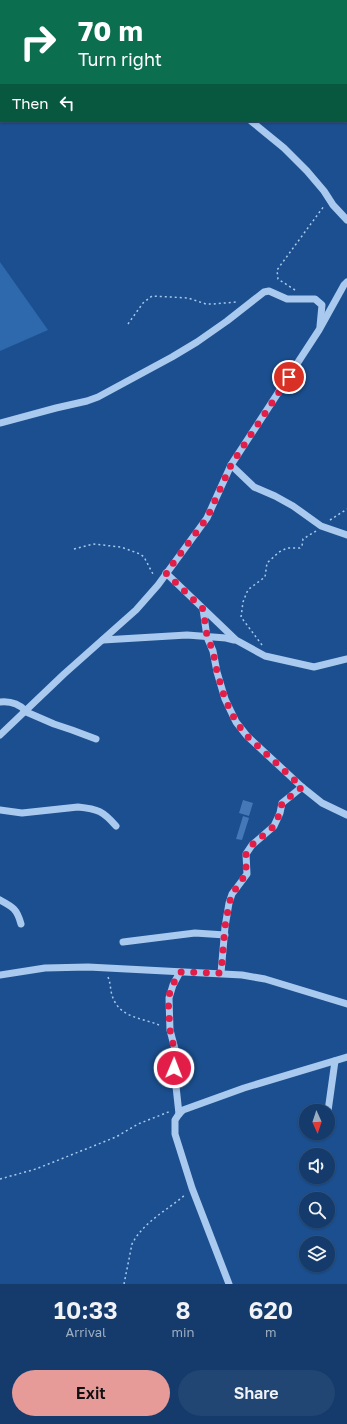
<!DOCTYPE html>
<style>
:root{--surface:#143b6b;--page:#214673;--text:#f1f3f6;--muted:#9dadc1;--line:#33557e;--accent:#e69b98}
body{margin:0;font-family:"Golos Text",sans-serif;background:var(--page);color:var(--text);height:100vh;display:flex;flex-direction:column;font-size:15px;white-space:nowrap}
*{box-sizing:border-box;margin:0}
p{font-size:13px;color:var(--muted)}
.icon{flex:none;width:22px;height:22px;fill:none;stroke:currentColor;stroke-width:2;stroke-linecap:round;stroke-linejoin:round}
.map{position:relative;height:1284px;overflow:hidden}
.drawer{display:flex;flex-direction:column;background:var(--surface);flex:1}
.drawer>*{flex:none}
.banner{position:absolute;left:0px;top:0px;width:347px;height:122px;box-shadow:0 1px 3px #0004,0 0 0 1px var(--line);background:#0b6e4f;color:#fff;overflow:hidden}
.needle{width:26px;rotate:177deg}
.buttons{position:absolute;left:299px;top:1104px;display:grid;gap:8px}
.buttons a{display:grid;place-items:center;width:36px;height:36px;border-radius:50%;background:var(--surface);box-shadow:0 1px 3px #0004,0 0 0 1px var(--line);font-size:20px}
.pin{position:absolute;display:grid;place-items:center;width:34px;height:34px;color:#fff;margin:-17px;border:2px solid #fff;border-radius:50%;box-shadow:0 1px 4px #0007}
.me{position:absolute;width:44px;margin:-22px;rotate:1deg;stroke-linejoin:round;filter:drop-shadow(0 0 3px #0008)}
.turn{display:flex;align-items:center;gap:14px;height:84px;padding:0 12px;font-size:18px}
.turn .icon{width:52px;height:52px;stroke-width:2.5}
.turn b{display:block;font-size:28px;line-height:34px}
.then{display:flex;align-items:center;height:38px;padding:0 12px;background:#0003;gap:8px;font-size:15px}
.eta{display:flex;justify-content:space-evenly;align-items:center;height:68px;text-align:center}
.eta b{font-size:24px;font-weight:600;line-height:28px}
.primary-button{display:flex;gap:8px;margin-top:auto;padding:8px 12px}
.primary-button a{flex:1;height:46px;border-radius:24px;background:var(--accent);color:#111;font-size:16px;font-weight:600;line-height:46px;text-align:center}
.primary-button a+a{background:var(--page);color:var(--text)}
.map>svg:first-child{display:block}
</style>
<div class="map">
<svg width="347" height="1284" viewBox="0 0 347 1284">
<rect width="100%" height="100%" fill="#1b4f8f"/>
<path fill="#2e69ad" d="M 0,262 L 48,330 L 0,351 Z"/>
<g fill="#4478b7">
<path d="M 243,800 L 253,803 L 249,816 L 239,813 Z"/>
<path d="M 243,816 L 249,818 L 242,840 L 236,839 Z"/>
</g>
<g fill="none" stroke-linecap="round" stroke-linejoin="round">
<g stroke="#a9c9ee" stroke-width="1.5" stroke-dasharray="2 3" stroke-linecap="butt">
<path d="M 14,1 L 14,0"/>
<path d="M 53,1 L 53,0"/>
<path d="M 295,290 L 278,279 L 277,270 L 324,206"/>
<path d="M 128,324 L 143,303 L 152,296 L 188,298 L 206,304 L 213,304 L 237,302"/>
<path d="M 330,520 L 347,509"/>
<path d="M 74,549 L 93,544 L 121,547 L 140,554 L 144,557 L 154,576"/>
<path d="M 262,645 L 241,617 L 243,602 L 247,592 L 249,589 L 265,577 L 267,563 L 279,552 L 287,548 L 300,548 L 302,546 L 303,539 L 316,531"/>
<path d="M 108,977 C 111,984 110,991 113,998 C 121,1019 145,1018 161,1026"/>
<path d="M 0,1179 L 36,1169 L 116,1137 L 138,1124 L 171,1111"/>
<path d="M 124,1284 L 132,1244 C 144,1221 168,1210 186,1194"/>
</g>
<g stroke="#a9c9ee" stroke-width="7">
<path d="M 76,0 L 77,1"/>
<path d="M 160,0 L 161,1"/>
<path d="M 312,1 L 315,0"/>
<path d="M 346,20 L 347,20"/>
<path d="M 0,88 L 1,87"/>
<path d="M 251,121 L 284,148 L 307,171 L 324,191 L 333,205 L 347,220"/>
<path d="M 0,423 L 56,408 L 87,401 L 98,397 L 172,357 L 197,342 L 227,321 L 264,292 L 269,291 L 287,299 L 315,299 L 322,305 L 320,326"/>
<path d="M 231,465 L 254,487 L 275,496 L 293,506 L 321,526 L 347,535"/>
<path d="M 166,573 L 236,640 L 265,656 L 314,667 L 347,659"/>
<path d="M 203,609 L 207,637 L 213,651 L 217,672 L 225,699 L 236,722 L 247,736 L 302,787 L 322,803 L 347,815"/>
<path d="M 103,640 L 187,635 L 226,638 L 234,640"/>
<path d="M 0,702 C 9,701 19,704 26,711"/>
<path d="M 24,711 L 54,724 L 72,730 L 96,739"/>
<path d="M 0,735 L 64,674 L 136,610 L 158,585 L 207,518 L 231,465 L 319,330 L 344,285 L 347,282"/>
<path d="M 0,810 L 22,813 L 78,807 C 98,809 103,811 116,826"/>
<path d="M 0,900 C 13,907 17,909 21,924"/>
<path d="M 123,942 L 195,933 L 225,935"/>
<path d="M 221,973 L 225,927 L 229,903 L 232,894 L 247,874 L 246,854 L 252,845 L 274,826 L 280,813 L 282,803 L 302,787"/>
<path d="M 0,975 L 45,968 L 88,967 L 242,975 L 265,979 L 347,1004"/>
<path d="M 328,1111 L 335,1061"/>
<path d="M 179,1114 L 174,1068 L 176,1053 L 170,1030 L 169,998 L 173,985 L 180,972"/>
<path d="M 229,1284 L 192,1188 L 175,1134 L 175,1120 L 179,1114 L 183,1110 L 244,1088 L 347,1057"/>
</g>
</g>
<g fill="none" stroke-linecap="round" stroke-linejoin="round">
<path stroke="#e11d48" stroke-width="7" stroke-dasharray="0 12.6" d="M 174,1068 L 176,1058 L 170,1030 L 168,998 L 173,984 L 180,972 L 221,973 L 225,927 L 229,904 L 232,894 L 246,874 L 246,854 L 252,845 L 274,826 L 280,813 L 282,803 L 302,787 L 247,736 L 236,722 L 225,699 L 217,672 L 213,651 L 207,636 L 203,609 L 166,573 L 207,518 L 231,465 L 289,377"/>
</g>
</svg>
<div class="buttons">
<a><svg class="needle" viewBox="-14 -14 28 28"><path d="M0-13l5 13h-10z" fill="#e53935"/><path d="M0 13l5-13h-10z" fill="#9dadc1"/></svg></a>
<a><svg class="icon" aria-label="sound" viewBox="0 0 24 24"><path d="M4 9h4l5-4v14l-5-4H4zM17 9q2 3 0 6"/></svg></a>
<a><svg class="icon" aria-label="search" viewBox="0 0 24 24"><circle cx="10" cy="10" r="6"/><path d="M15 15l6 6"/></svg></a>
<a><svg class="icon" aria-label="layers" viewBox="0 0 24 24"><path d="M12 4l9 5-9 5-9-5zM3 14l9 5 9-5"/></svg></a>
</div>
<div class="pin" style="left:289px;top:377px;background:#d93025"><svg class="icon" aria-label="arrive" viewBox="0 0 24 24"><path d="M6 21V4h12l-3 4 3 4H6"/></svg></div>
<svg class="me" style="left:174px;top:1068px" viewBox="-20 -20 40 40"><circle r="17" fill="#e11d48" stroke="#fff" stroke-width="3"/><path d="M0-11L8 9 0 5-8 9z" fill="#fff"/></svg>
<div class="banner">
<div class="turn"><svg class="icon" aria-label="right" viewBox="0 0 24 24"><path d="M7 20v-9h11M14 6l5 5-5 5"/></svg><div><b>70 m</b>Turn right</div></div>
<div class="then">Then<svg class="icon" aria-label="left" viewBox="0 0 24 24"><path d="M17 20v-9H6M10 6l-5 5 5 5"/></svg></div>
</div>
</div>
<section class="drawer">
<div class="eta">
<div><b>10:33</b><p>Arrival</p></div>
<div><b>8</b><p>min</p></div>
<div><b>620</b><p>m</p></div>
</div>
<div class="primary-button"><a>Exit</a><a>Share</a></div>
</section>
